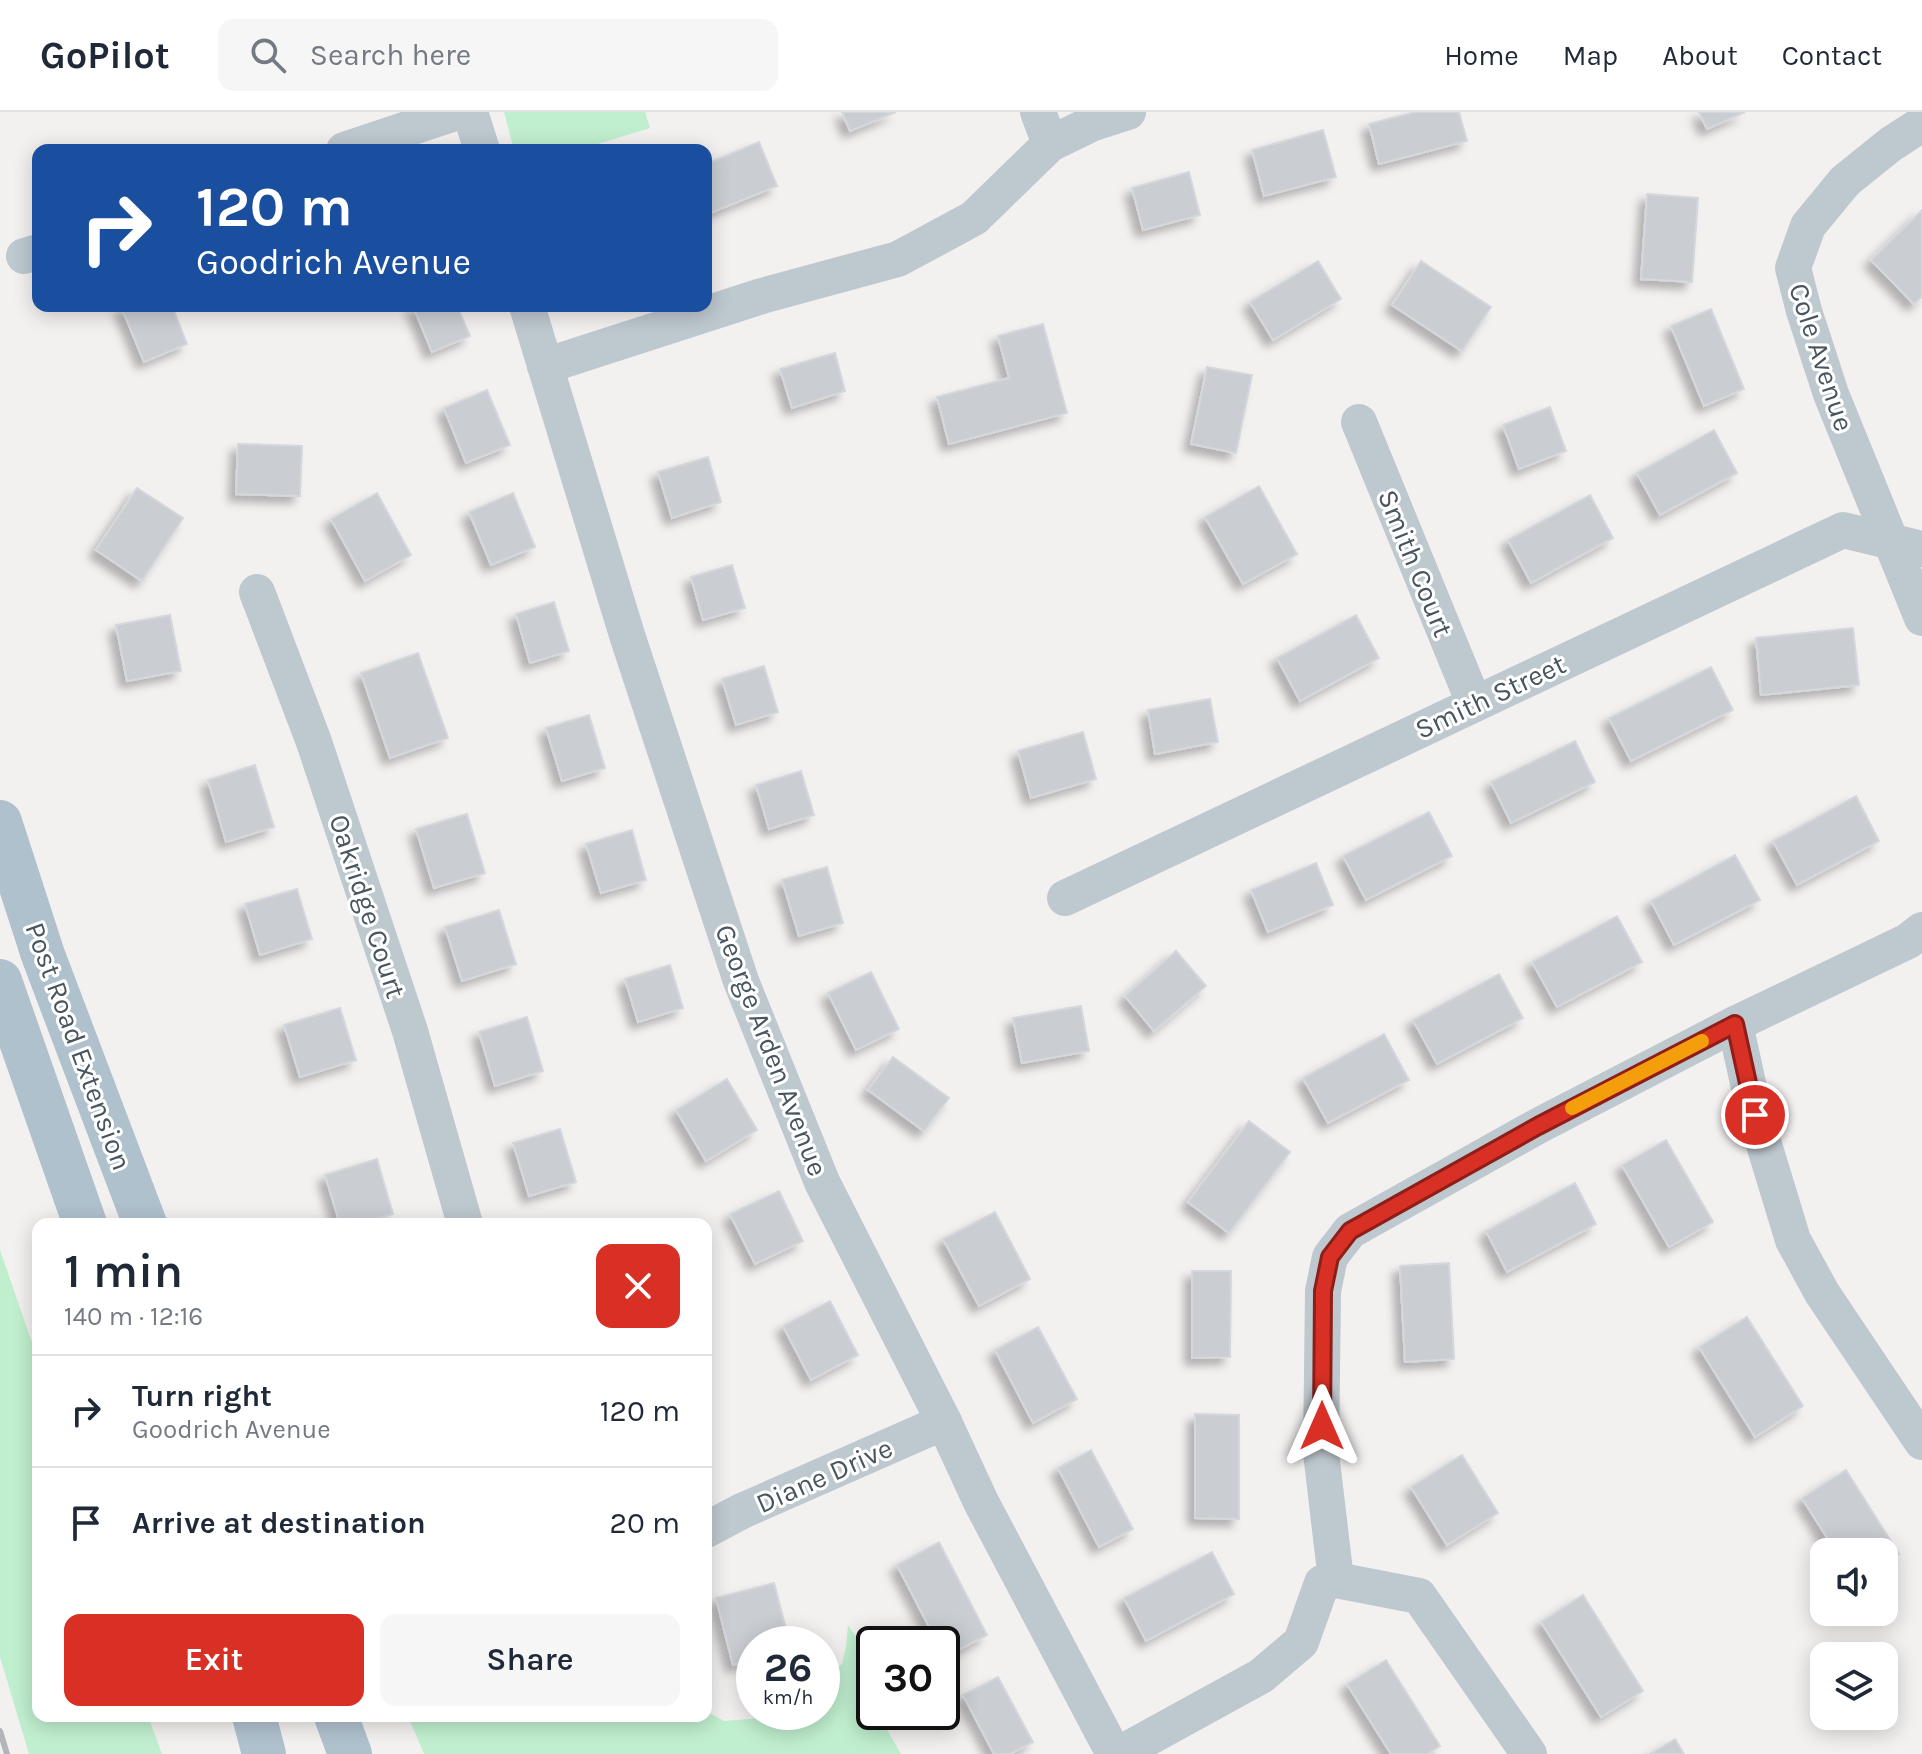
<!DOCTYPE html>
<meta charset="utf-8">
<style>
:root{--surface:#fff;--page:#f6f6f7;--text:#1f2937;--muted:#747a83;--line:#e0e1e3;--accent:#d93025}
body{margin:0;font-family:Karla,sans-serif;background:var(--page);color:var(--text);height:100vh;display:flex;flex-direction:column;font-size:30px;white-space:nowrap}
*{box-sizing:border-box;margin:0}
p{font-size:26px;color:var(--muted)}
.icon{flex:none;width:44px;height:44px;fill:none;stroke:currentColor;stroke-width:2;stroke-linecap:round;stroke-linejoin:round}
.map{position:relative;flex:1;overflow:hidden}
.details{position:absolute;left:32px;top:1106px;width:680px;height:504px;display:flex;flex-direction:column;background:var(--surface);border-radius:16px;box-shadow:0 4px 20px #0003}
.details>*{flex:none}
.banner{position:absolute;left:32px;top:32px;width:680px;height:168px;border-radius:16px;box-shadow:0 4px 20px #0003;background:#1a4fa0;color:#fff;overflow:hidden}
.buttons{position:absolute;left:1810px;top:1426px;display:grid;gap:16px}
.buttons a{display:grid;place-items:center;width:88px;height:88px;border-radius:16px;background:var(--surface);box-shadow:0 4px 20px #0003;font-size:40px}
.speed{position:absolute;left:736px;top:1514px;display:flex;gap:16px;font-size:40px;font-weight:700;text-align:center}
.speed>*{display:grid;place-content:center;width:104px;height:104px;border-radius:50%;background:var(--surface);box-shadow:0 4px 20px #0003;line-height:1}
.speed small{font-size:20px;font-weight:400}
.speed .limit{border:4px solid #111;border-radius:12px;background:#fff;color:#111}
.pin{position:absolute;display:grid;place-items:center;width:68px;height:68px;color:#fff;margin:-34px;border:4px solid #fff;border-radius:50%;box-shadow:0 2px 8px #0007}
.me{position:absolute;width:88px;margin:-44px;rotate:0deg;stroke-linejoin:round;filter:drop-shadow(0 0 6px #0008)}
.turn{display:flex;align-items:center;gap:28px;height:168px;padding:0 32px;font-size:36px}
.turn .icon{width:104px;height:104px;stroke-width:2.5}
.turn b{display:block;font-size:56px;line-height:68px}
.round{display:grid;place-items:center;flex:none;width:84px;height:84px;border-radius:16px;background:var(--page)}
.summary{display:flex;align-items:center;justify-content:space-between;height:136px;padding:0 32px}
h1{font-size:48px;font-weight:600;line-height:60px}
.primary-button{display:flex;gap:16px;margin-top:auto;padding:16px 32px}
.primary-button a{flex:1;height:92px;border-radius:16px;background:var(--accent);color:#fff;font-size:32px;font-weight:600;line-height:92px;text-align:center}
.primary-button a+a{background:var(--page);color:var(--text)}
ul{padding:0;list-style:none}
li{display:flex;align-items:center;gap:24px;height:112px;padding:0 32px;border-top:2px solid var(--line)}
li div{flex:1}
li b{display:block;font-size:30px}
li em{font-style:normal}
header{display:flex;align-items:center;gap:48px;box-sizing:border-box;height:112px;padding:0 40px;background:var(--surface);border-bottom:2px solid var(--line)}
header strong{font-size:38px}
nav{display:flex;gap:44px;margin-inline-start:auto;font-size:28px}
.search{width:560px;height:72px;background:var(--page);display:flex;align-items:center;gap:20px;box-sizing:border-box;padding:0 28px;border-radius:16px;color:var(--muted);font-size:30px}
.map>svg:first-child{display:block}
</style>
<header>
<strong>GoPilot</strong>
<div class="search"><svg class="icon" aria-label="search" viewBox="0 0 24 24"><circle cx="10" cy="10" r="6"/><path d="M15 15l6 6"/></svg>Search here</div>
<nav><a>Home</a><a>Map</a><a>About</a><a>Contact</a></nav>
</header>
<div class="map">
<svg width="1922" height="1642" viewBox="0 0 1922 1642">
<defs>
<filter id="shadow"><feDropShadow dx="-7" dy="7" stdDeviation="4" flood-color="#0004"/></filter>
</defs>
<rect width="100%" height="100%" fill="#f3f0f0"/>
<g fill="#c0efcf">
<path d="M 504,0 L 645,0 L 650,16 L 578,38 L 514,38 Z"/>
<path d="M 0,1138 L 38,1248 L 38,1604 L 148,1604 L 162,1642 L 29,1642 L 0,1545 Z"/>
<path d="M 848,1513 L 874,1553 L 874,1600 L 884,1600 C 883,1615 894,1629 901,1642 L 424,1642 L 408,1604 L 706,1604 L 706,1599 L 724,1609 L 761,1606 L 771,1600 L 822,1600 L 822,1565 L 842,1552 L 846,1535 Z"/>
</g>
<g fill="#caced3" stroke="#d4d7dc" stroke-width="2" filter="url(#shadow)">
<path d="M 842,0 L 896,0 L 850,19 Z"/>
<path d="M 1415,0 L 1459,0 L 1467,29 L 1379,52 L 1369,12 Z"/>
<path d="M 1699,0 L 1745,0 L 1707,17 Z"/>
<path d="M 1323,18 L 1336,65 L 1264,84 L 1252,38 Z"/>
<path d="M 759,30 L 777,74 L 708,102 L 706,98 L 706,52 Z"/>
<path d="M 1189,60 L 1200,103 L 1143,118 L 1132,76 Z"/>
<path d="M 1647,82 L 1698,86 L 1692,170 L 1641,167 Z"/>
<path d="M 1922,98 L 1922,185 L 1914,192 L 1871,148 Z"/>
<path d="M 1318,149 L 1341,187 L 1273,228 L 1250,190 Z"/>
<path d="M 1421,149 L 1491,195 L 1462,239 L 1392,193 Z"/>
<path d="M 121,194 L 172,194 L 187,232 L 144,250 Z"/>
<path d="M 413,194 L 457,194 L 470,224 L 432,240 Z"/>
<path d="M 1711,197 L 1744,277 L 1704,294 L 1671,214 Z"/>
<path d="M 1043,212 L 1067,301 L 949,332 L 937,285 L 1009,266 L 998,224 Z"/>
<path d="M 835,241 L 845,279 L 792,296 L 780,257 Z"/>
<path d="M 1207,255 L 1252,263 L 1236,341 L 1191,332 Z"/>
<path d="M 487,278 L 510,333 L 466,351 L 444,296 Z"/>
<path d="M 1550,295 L 1566,339 L 1519,357 L 1503,313 Z"/>
<path d="M 1714,318 L 1737,361 L 1660,403 L 1637,361 Z"/>
<path d="M 238,332 L 302,334 L 300,384 L 236,382 Z"/>
<path d="M 708,345 L 721,390 L 672,406 L 658,360 Z"/>
<path d="M 1259,374 L 1297,442 L 1243,472 L 1205,405 Z"/>
<path d="M 137,376 L 183,406 L 142,469 L 96,438 Z"/>
<path d="M 377,381 L 411,443 L 365,469 L 331,407 Z"/>
<path d="M 513,381 L 535,435 L 491,453 L 469,400 Z"/>
<path d="M 1590,383 L 1613,426 L 1531,471 L 1508,428 Z"/>
<path d="M 732,453 L 745,496 L 703,508 L 691,465 Z"/>
<path d="M 554,490 L 569,539 L 530,551 L 516,502 Z"/>
<path d="M 170,503 L 181,559 L 127,569 L 116,513 Z"/>
<path d="M 1356,503 L 1379,546 L 1300,589 L 1277,546 Z"/>
<path d="M 1853,516 L 1859,573 L 1761,583 L 1756,526 Z"/>
<path d="M 418,541 L 448,626 L 390,646 L 361,561 Z"/>
<path d="M 764,554 L 778,600 L 736,613 L 722,567 Z"/>
<path d="M 1711,555 L 1733,598 L 1631,649 L 1609,606 Z"/>
<path d="M 1210,587 L 1218,630 L 1155,642 L 1148,598 Z"/>
<path d="M 589,603 L 605,656 L 562,669 L 546,616 Z"/>
<path d="M 1083,620 L 1096,667 L 1031,686 L 1018,639 Z"/>
<path d="M 1575,629 L 1595,670 L 1511,711 L 1491,670 Z"/>
<path d="M 255,653 L 274,715 L 226,730 L 208,668 Z"/>
<path d="M 801,659 L 814,703 L 769,717 L 756,673 Z"/>
<path d="M 1856,684 L 1879,729 L 1797,773 L 1773,729 Z"/>
<path d="M 1429,700 L 1452,744 L 1366,788 L 1343,744 Z"/>
<path d="M 467,702 L 485,761 L 434,776 L 416,717 Z"/>
<path d="M 632,718 L 646,768 L 601,781 L 586,732 Z"/>
<path d="M 1735,743 L 1760,788 L 1674,833 L 1651,789 Z"/>
<path d="M 1316,751 L 1333,793 L 1268,820 L 1251,778 Z"/>
<path d="M 827,755 L 843,811 L 799,824 L 782,768 Z"/>
<path d="M 297,777 L 312,827 L 260,843 L 245,792 Z"/>
<path d="M 499,798 L 516,852 L 462,869 L 445,815 Z"/>
<path d="M 1617,804 L 1642,850 L 1557,895 L 1532,850 Z"/>
<path d="M 1176,839 L 1206,874 L 1154,919 L 1125,884 Z"/>
<path d="M 670,853 L 683,896 L 638,910 L 625,867 Z"/>
<path d="M 871,860 L 899,917 L 856,938 L 828,881 Z"/>
<path d="M 1499,862 L 1523,906 L 1437,952 L 1413,908 Z"/>
<path d="M 1081,894 L 1089,939 L 1022,951 L 1013,906 Z"/>
<path d="M 340,896 L 356,948 L 300,965 L 284,913 Z"/>
<path d="M 527,905 L 543,959 L 495,974 L 479,920 Z"/>
<path d="M 1384,922 L 1409,968 L 1328,1011 L 1303,966 Z"/>
<path d="M 893,945 L 949,986 L 924,1019 L 868,978 Z"/>
<path d="M 727,967 L 757,1018 L 706,1049 L 676,998 Z"/>
<path d="M 1249,1009 L 1290,1040 L 1229,1121 L 1188,1090 Z"/>
<path d="M 560,1017 L 576,1070 L 529,1084 L 513,1031 Z"/>
<path d="M 1666,1028 L 1713,1110 L 1669,1135 L 1622,1053 Z"/>
<path d="M 377,1047 L 393,1102 L 359,1112 L 340,1112 L 325,1063 Z"/>
<path d="M 1575,1071 L 1596,1112 L 1507,1160 L 1486,1119 Z"/>
<path d="M 779,1079 L 803,1129 L 755,1152 L 730,1102 Z"/>
<path d="M 995,1100 L 1030,1167 L 979,1194 L 943,1127 Z"/>
<path d="M 1449,1151 L 1454,1247 L 1405,1250 L 1400,1154 Z"/>
<path d="M 1192,1159 L 1231,1159 L 1230,1245 L 1192,1246 Z"/>
<path d="M 830,1189 L 858,1243 L 811,1268 L 783,1214 Z"/>
<path d="M 1747,1205 L 1803,1294 L 1755,1325 L 1699,1235 Z"/>
<path d="M 1038,1215 L 1077,1287 L 1033,1311 L 995,1238 Z"/>
<path d="M 1195,1302 L 1239,1303 L 1239,1407 L 1195,1406 Z"/>
<path d="M 1091,1338 L 1133,1417 L 1099,1435 L 1058,1356 Z"/>
<path d="M 1462,1343 L 1498,1401 L 1447,1433 L 1411,1375 Z"/>
<path d="M 1846,1358 L 1899,1442 L 1884,1452 L 1884,1440 L 1836,1440 L 1802,1386 Z"/>
<path d="M 939,1430 L 987,1523 L 945,1545 L 942,1539 L 942,1532 L 938,1532 L 897,1453 Z"/>
<path d="M 1212,1440 L 1234,1482 L 1146,1529 L 1124,1486 Z"/>
<path d="M 774,1471 L 790,1532 L 754,1532 L 754,1548 L 733,1553 L 716,1486 Z"/>
<path d="M 1583,1483 L 1643,1579 L 1601,1605 L 1541,1510 Z"/>
<path d="M 1386,1548 L 1440,1634 L 1427,1642 L 1391,1642 L 1347,1572 Z"/>
<path d="M 998,1565 L 1033,1630 L 1010,1642 L 994,1642 L 963,1583 Z"/>
<path d="M 1675,1627 L 1684,1642 L 1650,1642 Z"/>
</g>
<g fill="none" stroke-linecap="round" stroke-linejoin="round">
<g stroke="#bec8cf" stroke-width="36">
<path d="M 470,0 L 482,38"/>
<path d="M 1038,0 L 1050,32"/>
<path d="M 1922,12 L 1891,32 L 1845,69 L 1808,114 L 1793,156 L 1804,199 L 1831,282 L 1922,506"/>
<path d="M 344,38 L 458,0"/>
<path d="M 24,144 L 38,140"/>
<path d="M 527,194 L 627,523 L 741,869 L 822,1070 L 944,1310 L 981,1390 L 1114,1642"/>
<path d="M 545,254 L 762,184 L 898,147 L 974,106 L 1050,32 L 1091,12 L 1128,0"/>
<path d="M 1359,310 L 1474,591"/>
<path d="M 257,480 L 314,630 L 410,919 L 465,1112"/>
<path d="M 1065,786 L 1843,418 L 1922,437"/>
<path d="M 1735,912 L 1755,1003 L 1793,1128 L 1822,1181 L 1922,1330"/>
<path d="M 706,1418 L 742,1399 L 944,1310"/>
<path d="M 1336,1468 L 1321,1341 L 1323,1179 L 1330,1145 L 1350,1119 L 1538,1014 L 1735,912 L 1908,829 L 1922,818"/>
<path d="M 1119,1642 L 1261,1564 L 1301,1530 L 1322,1471 L 1336,1468 L 1419,1484 L 1529,1642"/>
</g>
<g stroke="#b0c1ce" stroke-width="44">
<path d="M 0,710 L 43,843 L 145,1112"/>
<path d="M 0,869 L 85,1112"/>
<path d="M 254,1604 L 264,1642"/>
<path d="M 336,1604 L 350,1642"/>
</g>
<path stroke="#b2b6ba" stroke-width="6" d="M 0,1619 L 7,1642"/>
</g>
<g fill="none" stroke-linecap="round" stroke-linejoin="round">
<g stroke="#8d1f18" stroke-width="20">
<path id="route" d="M 1322,1314 L 1323,1179 L 1330,1145 L 1350,1119 L 1538,1014 L 1735,912 L 1755,1003"/>
</g>
<use href="#route" stroke="#d93025" stroke-width="14"/>
<path stroke="#f59e0b" stroke-width="14" d="M 1572,996 L 1702,929"/>
</g>
<g text-anchor="middle" stroke-width="6" stroke-linejoin="round" paint-order="stroke">
<g font-size="28" fill="#48555e" stroke="#fff">
<text transform="translate(1822 245) rotate(72)" y="10">Cole Avenue</text>
<text transform="translate(1416 451) rotate(68)" y="10">Smith Court</text>
<text transform="translate(1490 584) rotate(-25)" y="10">Smith Street</text>
<text transform="translate(368 794) rotate(72)" y="10">Oakridge Court</text>
<text transform="translate(79 934) rotate(70)" y="10">Post Road Extension</text>
<text transform="translate(772 938) rotate(69)" y="10">George Arden Avenue</text>
<text transform="translate(824 1363) rotate(-24)" y="10">Diane Drive</text>
</g>
</g>
</svg>
<div class="buttons">
<a><svg class="icon" aria-label="sound" viewBox="0 0 24 24"><path d="M4 9h4l5-4v14l-5-4H4zM17 9q2 3 0 6"/></svg></a>
<a><svg class="icon" aria-label="layers" viewBox="0 0 24 24"><path d="M12 4l9 5-9 5-9-5zM3 14l9 5 9-5"/></svg></a>
</div>
<div class="speed"><div>26<small>km/h</small></div><div class="limit">30</div></div>
<div class="pin" style="left:1755px;top:1003px;background:#d93025"><svg class="icon" aria-label="arrive" viewBox="0 0 24 24"><path d="M6 21V4h12l-3 4 3 4H6"/></svg></div>
<svg class="me" style="left:1322px;top:1314px" viewBox="-20 -20 40 40"><path d="M0-17L14 15 0 8-14 15z" fill="#d93025" stroke="#fff" stroke-width="4"/></svg>
<div class="banner">
<div class="turn"><svg class="icon" aria-label="right" viewBox="0 0 24 24"><path d="M7 20v-9h11M14 6l5 5-5 5"/></svg><div><b>120 m</b>Goodrich Avenue</div></div>
</div>
<section class="details">
<div class="summary"><div><h1>1 min</h1><p>140 m · 12:16</p></div><a class="round" style="background:#d93025;color:#fff"><svg class="icon" aria-label="close" viewBox="0 0 24 24"><path d="M6 6l12 12M18 6L6 18"/></svg></a></div>
<ul>
<li><svg class="icon" aria-label="right" viewBox="0 0 24 24"><path d="M7 20v-9h11M14 6l5 5-5 5"/></svg><div><b>Turn right</b><p>Goodrich Avenue</p></div><em>120 m</em></li>
<li><svg class="icon" aria-label="arrive" viewBox="0 0 24 24"><path d="M6 21V4h12l-3 4 3 4H6"/></svg><div><b>Arrive at destination</b></div><em>20 m</em></li>
</ul>
<div class="primary-button"><a>Exit</a><a>Share</a></div>
</section>
</div>
